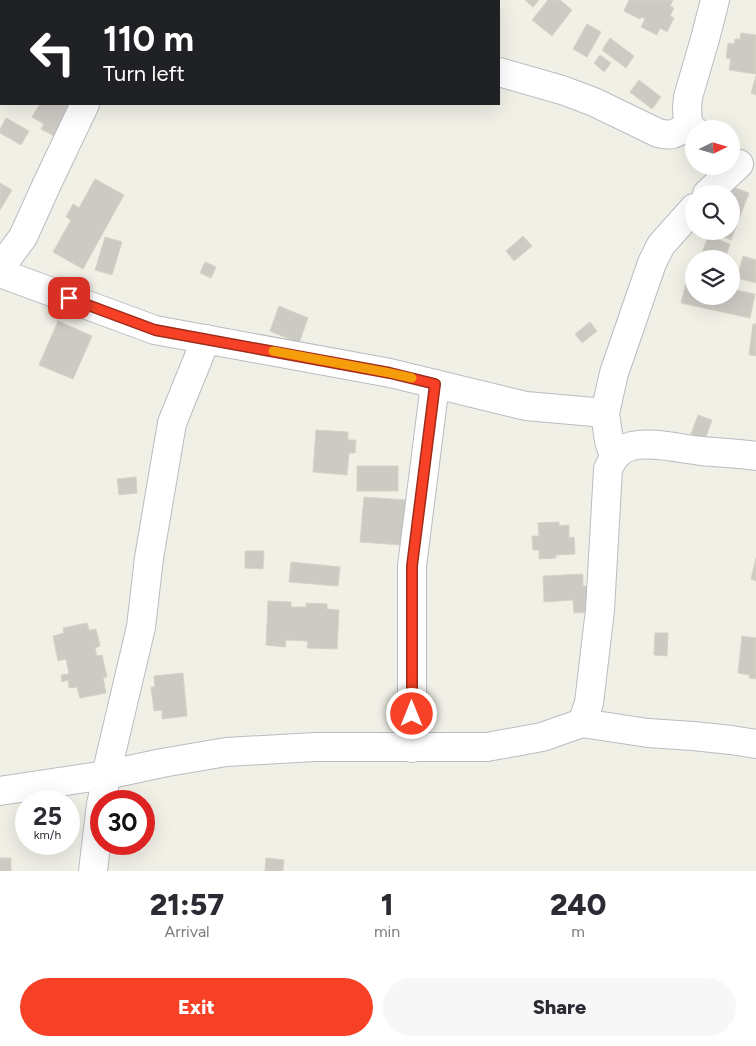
<!DOCTYPE html>
<style>
:root{--surface:#fff;--page:#f7f7f7;--text:#2b2b33;--muted:#7c7c81;--accent:#f74127}
body{margin:0;font-family:Figtree,sans-serif;background:var(--page);color:var(--text);height:100vh;display:flex;flex-direction:column;font-size:19px;white-space:nowrap}
*{box-sizing:border-box;margin:0}
p{font-size:16px;color:var(--muted)}
.icon{flex:none;width:28px;height:28px;fill:none;stroke:currentColor;stroke-width:2;stroke-linecap:round;stroke-linejoin:round}
.map{position:relative;height:871px;overflow:hidden}
.sheet{display:flex;flex-direction:column;background:var(--surface);flex:1}
.sheet>*{flex:none}
.top-card{position:absolute;left:0px;top:0px;width:500px;height:105px;box-shadow:0 5px 20px #0002;background:#202124;color:#fff;overflow:hidden}
.needle{width:32px;rotate:85deg}
.tools{position:absolute;left:685px;top:120px;display:grid;gap:10px}
.tools a{display:grid;place-items:center;width:55px;height:55px;border-radius:50%;background:var(--surface);box-shadow:0 5px 20px #0002;font-size:25px}
.speed{position:absolute;left:15px;top:790px;display:flex;gap:10px;font-size:25px;font-weight:700;text-align:center}
.speed>*{display:grid;place-content:center;width:65px;height:65px;border-radius:50%;background:var(--surface);box-shadow:0 5px 20px #0002;line-height:1}
.speed small{font-size:12px;font-weight:400}
.speed .limit{border:8px solid #d22;background:#fff;color:#111}
.pin{position:absolute;display:grid;place-items:center;width:42px;height:42px;color:#fff;margin:-21px;border-radius:10px;box-shadow:0 2px 8px #0006}
.me{position:absolute;width:55px;margin:-28px;rotate:0deg;stroke-linejoin:round;filter:drop-shadow(0 0 4px #0008)}
.turn{display:flex;align-items:center;gap:18px;height:105px;padding:0 20px;font-size:22px}
.turn .icon{width:65px;height:65px;stroke-width:2.5}
.turn b{display:block;font-size:35px;line-height:42px}
.eta{display:flex;justify-content:space-evenly;align-items:center;height:85px;text-align:center}
.eta b{font-size:30px;font-weight:800;line-height:35px}
.button{display:flex;gap:10px;margin-top:auto;padding:10px 20px}
.button a{flex:1;height:58px;border-radius:30px;background:var(--accent);color:#fff;font-size:20px;font-weight:800;line-height:58px;text-align:center}
.button a+a{background:var(--page);color:var(--text)}
.map>svg:first-child{display:block}
</style>
<div class="map">
<svg width="756" height="871" viewBox="0 0 756 871">
<rect width="100%" height="100%" fill="#f1f0e7"/>
<g fill="#cdcac4" stroke="#d7d2c4">
<path d="M 410,0 L 464,0 L 466,1 L 412,1 Z"/>
<path d="M 525,0 L 539,0 L 533,7 Z"/>
<path d="M 548,0 L 560,0 L 572,10 L 552,36 L 532,20 Z"/>
<path d="M 629,0 L 673,0 L 670,6 L 674,8 L 670,16 L 674,18 L 667,32 L 660,28 L 657,35 L 641,27 L 645,19 L 642,17 L 640,19 L 624,11 Z"/>
<path d="M 587,24 L 601,32 L 587,57 L 573,49 Z"/>
<path d="M 741,33 L 756,35 L 756,74 L 729,70 L 731,59 L 726,58 L 728,43 L 734,44 L 735,39 L 740,39 Z"/>
<path d="M 610,38 L 634,56 L 626,68 L 602,50 Z"/>
<path d="M 600,55 L 611,63 L 604,72 L 594,63 Z"/>
<path d="M 756,76 L 756,95 L 751,93 Z"/>
<path d="M 639,80 L 661,97 L 652,109 L 630,92 Z"/>
<path d="M 40,104 L 75,104 L 56,137 L 41,129 L 44,124 L 32,117 Z"/>
<path d="M 6,118 L 29,131 L 21,145 L 0,133 L 0,129 Z"/>
<path d="M 95,179 L 124,195 L 83,269 L 53,252 L 71,220 L 66,217 L 73,204 L 79,208 Z"/>
<path d="M 0,183 L 12,190 L 0,210 Z"/>
<path d="M 728,185 L 749,193 L 731,240 L 710,231 L 731,231 L 731,194 L 725,194 Z"/>
<path d="M 523,236 L 532,246 L 514,261 L 506,251 Z"/>
<path d="M 708,236 L 730,244 L 725,259 L 700,259 Z"/>
<path d="M 105,237 L 122,242 L 112,275 L 95,270 Z"/>
<path d="M 743,256 L 756,260 L 756,283 L 737,278 Z"/>
<path d="M 205,262 L 216,267 L 211,278 L 200,273 Z"/>
<path d="M 687,279 L 694,281 L 694,296 L 731,296 L 731,289 L 755,294 L 750,318 L 681,303 Z"/>
<path d="M 279,306 L 308,318 L 299,343 L 270,331 Z"/>
<path d="M 58,321 L 92,336 L 73,379 L 39,365 Z"/>
<path d="M 590,322 L 597,331 L 582,343 L 575,334 Z"/>
<path d="M 753,324 L 756,324 L 756,356 L 749,355 Z"/>
<path d="M 698,415 L 712,420 L 705,439 L 691,434 Z"/>
<path d="M 316,430 L 348,432 L 348,440 L 356,440 L 355,453 L 349,453 L 347,475 L 313,472 Z"/>
<rect x="357" y="466" width="41" height="25"/>
<path d="M 136,477 L 137,493 L 119,495 L 117,479 Z"/>
<path d="M 364,497 L 406,500 L 402,545 L 360,542 Z"/>
<path d="M 559,522 L 559,526 L 569,525 L 569,538 L 574,537 L 575,554 L 556,555 L 556,558 L 539,559 L 539,550 L 533,550 L 532,536 L 539,536 L 538,523 Z"/>
<path d="M 245,551 L 264,551 L 263,569 L 245,568 Z"/>
<path d="M 756,558 L 756,581 L 751,579 Z"/>
<path d="M 291,562 L 340,567 L 338,586 L 289,582 Z"/>
<path d="M 583,574 L 583,586 L 587,586 L 589,612 L 574,613 L 573,600 L 544,602 L 543,576 Z"/>
<path d="M 268,601 L 291,602 L 291,607 L 306,607 L 306,603 L 327,604 L 327,609 L 339,610 L 337,649 L 307,648 L 308,641 L 286,640 L 285,647 L 266,645 Z"/>
<path d="M 87,623 L 89,630 L 96,629 L 100,646 L 95,648 L 97,656 L 102,655 L 107,677 L 103,678 L 106,693 L 80,698 L 77,687 L 69,688 L 68,680 L 62,682 L 61,675 L 69,674 L 66,659 L 58,661 L 53,636 L 64,633 L 63,628 Z"/>
<path d="M 655,633 L 668,633 L 667,656 L 654,655 Z"/>
<path d="M 742,636 L 756,638 L 756,679 L 749,678 L 750,675 L 738,673 Z"/>
<path d="M 183,673 L 187,716 L 162,719 L 162,710 L 154,711 L 151,687 L 155,687 L 154,676 Z"/>
<rect x="0" y="858" width="11" height="13"/>
<path d="M 266,858 L 284,860 L 283,871 L 265,871 Z"/>
</g>
<g fill="none" stroke-linecap="round" stroke-linejoin="round">
<g stroke="#b9bcc1" stroke-width="30">
<g id="minor">
<path d="M 39,0 L 46,1"/>
<path d="M 343,0 L 346,1"/>
<path d="M 137,1 L 138,0"/>
<path d="M 499,72 L 562,90 L 594,102 L 658,133 C 672,137 676,133 688,126"/>
<path d="M 694,130 L 688,126 L 687,108 L 688,97 L 705,39 L 715,0"/>
<path d="M 707,194 L 739,164"/>
<path d="M 0,268 L 23,237 L 46,186 L 85,104"/>
<path d="M 0,273 L 155,330 L 390,373 L 526,406 L 605,413"/>
<path d="M 614,456 L 609,441 L 605,413 L 614,373 L 652,263 L 661,245 L 694,208"/>
<path d="M 582,723 L 648,733 L 693,736 L 731,740 L 756,744"/>
<path d="M 412,748 L 412,566 L 435,384"/>
<path d="M 0,791 L 106,775 L 162,763 L 226,752 L 315,747 L 487,747 L 542,737 L 582,723 L 589,703 L 600,610 L 608,469 C 613,458 619,449 632,446 C 651,441 681,449 702,451 C 720,453 738,453 756,456"/>
<path d="M 102,801 L 106,775 L 141,627 L 149,558 L 172,423 L 206,339"/>
<path d="M 93,871 L 101,804"/>
</g>
</g>
<use href="#minor" stroke="#fff" stroke-width="28"/>
</g>
<g fill="none" stroke-linecap="round" stroke-linejoin="round">
<g stroke="#a12a19" stroke-width="12">
<path id="route" d="M 69,298 L 155,330 L 390,373 L 435,384 L 412,566 L 412,714"/>
</g>
<use href="#route" stroke="#f74127" stroke-width="9"/>
<path stroke="#f59e0b" stroke-width="9" d="M 273,351 L 390,373 L 412,378"/>
</g>
</svg>
<div class="tools">
<a><svg class="needle" viewBox="-14 -14 28 28"><path d="M0-13l5 13h-10z" fill="#e53935"/><path d="M0 13l5-13h-10z" fill="#7c7c81"/></svg></a>
<a><svg class="icon" aria-label="search" viewBox="0 0 24 24"><circle cx="10" cy="10" r="6"/><path d="M15 15l6 6"/></svg></a>
<a><svg class="icon" aria-label="layers" viewBox="0 0 24 24"><path d="M12 4l9 5-9 5-9-5zM3 14l9 5 9-5"/></svg></a>
</div>
<div class="speed"><div>25<small>km/h</small></div><div class="limit">30</div></div>
<div class="pin" style="left:69px;top:298px;background:#d93025"><svg class="icon" aria-label="arrive" viewBox="0 0 24 24"><path d="M6 21V4h12l-3 4 3 4H6"/></svg></div>
<svg class="me" style="left:412px;top:714px" viewBox="-20 -20 40 40"><circle r="17" fill="#f74127" stroke="#fff" stroke-width="3"/><path d="M0-11L8 9 0 5-8 9z" fill="#fff"/></svg>
<div class="top-card">
<div class="turn"><svg class="icon" aria-label="left" viewBox="0 0 24 24"><path d="M17 20v-9H6M10 6l-5 5 5 5"/></svg><div><b>110 m</b>Turn left</div></div>
</div>
</div>
<section class="sheet">
<div class="eta">
<div><b>21:57</b><p>Arrival</p></div>
<div><b>1</b><p>min</p></div>
<div><b>240</b><p>m</p></div>
</div>
<div class="button"><a>Exit</a><a>Share</a></div>
</section>
